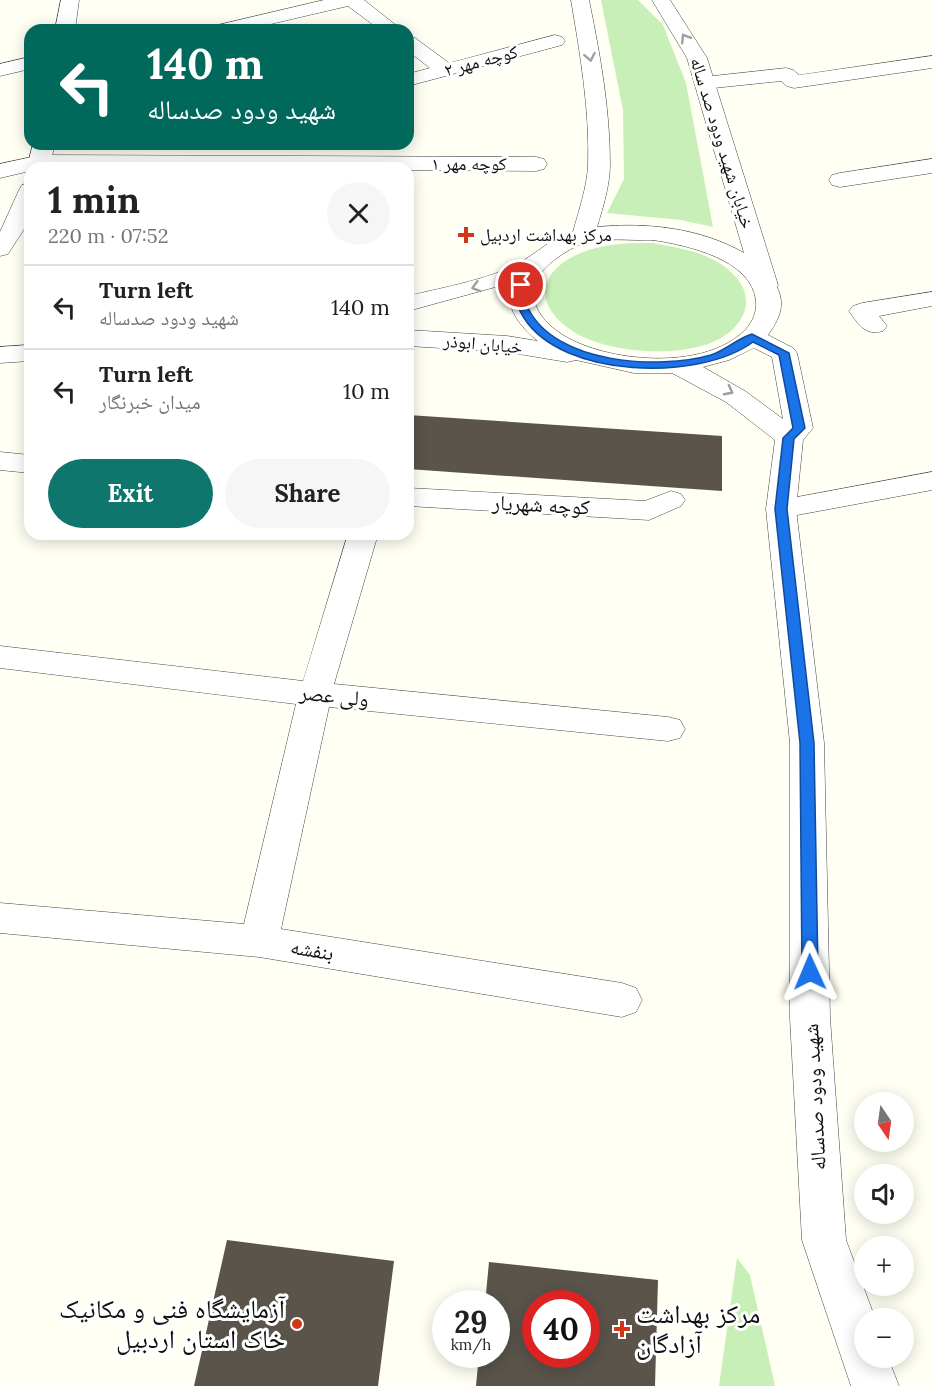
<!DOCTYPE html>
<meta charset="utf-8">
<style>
:root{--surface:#fff;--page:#f6f6f6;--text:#222;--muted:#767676;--line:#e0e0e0;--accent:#0f766e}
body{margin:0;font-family:Lora,"Noto Naskh Arabic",serif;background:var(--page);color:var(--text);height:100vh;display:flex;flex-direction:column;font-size:22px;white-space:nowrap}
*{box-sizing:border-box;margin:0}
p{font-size:20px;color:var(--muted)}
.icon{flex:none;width:33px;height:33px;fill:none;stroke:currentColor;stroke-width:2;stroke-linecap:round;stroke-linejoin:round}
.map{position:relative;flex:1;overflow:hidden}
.details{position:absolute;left:24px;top:162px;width:390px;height:378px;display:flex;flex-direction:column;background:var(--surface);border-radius:18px;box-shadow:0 3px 15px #0003}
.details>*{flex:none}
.top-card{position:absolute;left:24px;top:24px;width:390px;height:126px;border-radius:18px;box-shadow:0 3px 15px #0003;background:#00695c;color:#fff;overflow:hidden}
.needle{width:39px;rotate:167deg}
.controls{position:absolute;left:854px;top:1092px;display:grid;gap:12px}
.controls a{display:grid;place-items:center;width:60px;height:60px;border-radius:50%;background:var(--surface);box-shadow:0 3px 15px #0003;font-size:30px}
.speed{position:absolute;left:432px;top:1290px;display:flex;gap:12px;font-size:30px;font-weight:700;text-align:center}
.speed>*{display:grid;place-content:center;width:78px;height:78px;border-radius:50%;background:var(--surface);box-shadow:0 3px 15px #0003;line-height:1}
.speed small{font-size:15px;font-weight:400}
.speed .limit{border:9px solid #d22;background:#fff;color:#111}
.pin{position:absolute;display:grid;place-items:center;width:51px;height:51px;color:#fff;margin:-26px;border:3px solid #fff;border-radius:50%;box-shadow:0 2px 6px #0007}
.me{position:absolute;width:66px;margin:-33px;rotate:359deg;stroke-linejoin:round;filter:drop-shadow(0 0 4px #0008)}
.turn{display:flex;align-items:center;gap:21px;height:126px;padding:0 24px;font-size:27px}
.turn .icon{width:78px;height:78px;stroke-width:2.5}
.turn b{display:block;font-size:42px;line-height:51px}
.round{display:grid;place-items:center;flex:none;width:63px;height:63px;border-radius:32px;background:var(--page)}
.headline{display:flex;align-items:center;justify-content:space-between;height:102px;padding:0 24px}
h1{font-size:36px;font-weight:800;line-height:45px}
.primary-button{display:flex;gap:12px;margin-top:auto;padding:12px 24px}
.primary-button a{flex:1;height:69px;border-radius:36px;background:var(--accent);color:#fff;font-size:24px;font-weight:800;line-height:69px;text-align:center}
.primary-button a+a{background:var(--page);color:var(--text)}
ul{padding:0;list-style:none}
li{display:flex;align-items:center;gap:18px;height:84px;padding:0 24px;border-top:2px solid var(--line)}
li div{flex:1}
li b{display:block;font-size:22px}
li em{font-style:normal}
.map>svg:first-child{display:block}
</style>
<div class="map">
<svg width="932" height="1386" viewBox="0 0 932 1386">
<rect width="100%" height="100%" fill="#fffff3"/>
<g fill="#c8efb7">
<path d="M 601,0 L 638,0 L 663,25 L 686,83 L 713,227 L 681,220 L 607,213 L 624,179 L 623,110 Z"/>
<path d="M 653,243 C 673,247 695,250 714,260 C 742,275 759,302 734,328 C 702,362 610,355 574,332 C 527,302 541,266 589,250 C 609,243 632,243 653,243 Z"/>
<path d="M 737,1258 L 750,1275 L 775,1386 L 719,1386 Z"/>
</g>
<g fill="#5a544b" fill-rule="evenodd">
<path d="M 408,415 L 722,436 L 722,491 L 408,469 Z"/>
<path d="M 227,1240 L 394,1261 L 378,1386 L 194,1386 Z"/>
<path d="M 489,1262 L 658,1280 L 655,1386 L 476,1386 L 479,1354 L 496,1354 L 496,1304 L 485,1304 ZM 536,1304 L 586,1304 L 586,1354 L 536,1354 Z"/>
</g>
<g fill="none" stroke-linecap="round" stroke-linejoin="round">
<g stroke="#434343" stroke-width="1">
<g id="minor">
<path d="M 324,0 L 364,0 L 402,30 L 380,30 L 348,6 L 245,30 L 211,30 L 214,26 Z"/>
<path d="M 555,35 L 562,37 L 565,41 L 562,45 L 408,86 L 408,74 L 430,68 L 408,51 L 408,36 L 415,38 L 449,63 Z"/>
<path d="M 932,56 L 932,68 L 794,88 L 787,86 L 781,81 L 704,89 L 697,87 L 694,83 L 697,79 L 704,77 L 786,68 L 793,70 L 799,75 Z"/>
<path d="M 30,57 L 30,69 L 0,76 L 0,64 Z"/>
<path d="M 41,155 L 536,157 L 544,159 L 547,164 L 544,169 L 536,171 L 408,170 L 408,168 L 30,168 L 30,171 L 0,178 L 0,164 Z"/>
<path d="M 932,159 L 932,173 L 840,187 L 832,185 L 829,180 L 832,175 L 840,173 Z"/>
<path d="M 932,292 L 932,306 L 879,316 L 887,326 L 883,331 C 865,336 859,325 849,311 L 853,306 L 862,303 Z"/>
<path d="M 0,452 L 30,455 L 30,473 L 0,470 Z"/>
<path d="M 932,472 L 932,490 L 781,518 L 771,516 L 766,509 L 771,502 L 781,500 Z"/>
<path d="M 408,488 L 645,501 L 671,491 L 681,494 L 685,500 L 681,506 L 649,520 L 408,506 Z"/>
<path d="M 348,534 L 378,534 L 334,684 L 668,717 L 680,720 L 685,729 L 680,738 L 668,741 L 329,707 L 281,929 L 622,983 L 636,988 L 642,1000 L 636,1012 L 622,1017 L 259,957 L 0,933 L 0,903 L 244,924 L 296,704 L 0,668 L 0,646 L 303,681 Z"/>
</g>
</g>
<g stroke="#434343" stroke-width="1">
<g id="tertiary">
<path d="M 61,0 L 79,0 L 75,30 L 55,30 Z"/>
<path d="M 571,0 L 589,0 C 600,54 610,109 610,164 C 610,185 603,207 597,227 C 646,222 701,228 744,253 L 687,58 L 652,0 L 670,0 L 707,58 L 778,285 L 777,287 C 786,306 779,319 768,335 L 793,348 L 797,353 L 813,428 L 803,440 L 796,509 L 824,743 L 830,1018 L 846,1240 L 875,1318 L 864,1318 L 864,1358 L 888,1358 L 899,1386 L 851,1386 L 802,1240 L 790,1018 L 790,743 L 766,509 L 775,440 L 726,402 L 672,373 L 634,373 L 576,360 L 567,362 L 507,352 L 408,346 L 408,330 L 507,336 L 538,341 C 520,327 505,308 510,283 L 408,311 L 408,296 C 441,288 497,278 524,260 C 541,250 553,237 573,232 C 579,210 587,187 588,165 C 590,111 580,53 571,0 ZM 653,240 C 686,245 752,259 756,301 C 757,311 753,322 745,330 C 706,370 614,363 568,338 C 532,318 518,285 557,258 C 565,252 575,246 585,243 C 606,237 631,241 653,240 ZM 754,348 L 772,357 L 783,419 L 745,391 L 703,367 L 729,360 Z"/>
<path d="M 33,144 L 55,144 L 49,168 L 30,168 L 30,172 L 27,168 Z"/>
<path d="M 30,183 L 30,220 L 8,254 L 0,256 L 0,232 L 19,190 L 22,185 Z"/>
<path d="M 30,345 L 30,361 L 0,363 L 0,347 Z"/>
</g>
</g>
<use href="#minor" fill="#fff" fill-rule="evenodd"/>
<use href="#tertiary" fill="#fff" fill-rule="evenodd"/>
</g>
<defs><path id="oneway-chevron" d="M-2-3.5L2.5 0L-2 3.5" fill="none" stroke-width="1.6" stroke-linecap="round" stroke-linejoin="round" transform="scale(1.5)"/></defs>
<g stroke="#9f9f9f">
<use href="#oneway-chevron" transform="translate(685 38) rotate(-122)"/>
<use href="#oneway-chevron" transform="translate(590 57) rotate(79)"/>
<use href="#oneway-chevron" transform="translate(476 287) rotate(164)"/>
<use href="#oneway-chevron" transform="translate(729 391) rotate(28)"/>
</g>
<path fill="#1a73e8" stroke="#114b97" stroke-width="1.5" d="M 517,283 L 526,285 C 526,292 525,302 528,308 C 555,364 659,370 711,355 C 726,350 738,338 752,334 L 789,353 L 805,428 L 794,439 L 787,509 L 814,743 L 818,972 L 815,977 L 810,979 L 804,977 L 802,972 L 800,743 L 775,509 L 783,438 L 793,428 L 779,355 L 753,342 C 699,382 562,378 524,318 C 517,307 513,296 517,283 Z"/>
<g fill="#d13617" stroke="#fff" stroke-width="2">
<path d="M463 226h6v6h6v6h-6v6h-6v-6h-6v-6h6z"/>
<circle cx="297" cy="1324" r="6"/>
<path d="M619 1320h6v6h6v6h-6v6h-6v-6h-6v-6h6z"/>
</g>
<g text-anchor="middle" stroke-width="6" stroke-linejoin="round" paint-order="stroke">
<g font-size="18" fill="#101010" stroke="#fff">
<text transform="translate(481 61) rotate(-15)" y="6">کوچه مهر ۲</text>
<text transform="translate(722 143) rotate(73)" y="6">خیابان شهید ودود صد ساله</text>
<text x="469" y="170">کوچه مهر ۱</text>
<text transform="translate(483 344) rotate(5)" y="6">خیابان ابوذر</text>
</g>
<g font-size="18" fill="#101010" stroke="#fff" text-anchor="start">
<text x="480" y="241">مرکز بهداشت اردبیل</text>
</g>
<g font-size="21" fill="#101010" stroke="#fff">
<text transform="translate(541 505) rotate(3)" y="7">کوچه شهریار</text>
<text transform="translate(334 696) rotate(6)" y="7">ولی عصر</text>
<text transform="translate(312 950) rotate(9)" y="7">بنفشه</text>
<text transform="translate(815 1097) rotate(-93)" y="7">شهید ودود صدساله</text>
</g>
<g font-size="26" fill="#101010" stroke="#fff" text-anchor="end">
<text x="285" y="1318">آزمایشگاه فنی و مکانیک<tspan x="285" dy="30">خاک استان اردبیل</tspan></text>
<text x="636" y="1323" text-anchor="start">مرکز بهداشت<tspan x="636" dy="30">آزادگان</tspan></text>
</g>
</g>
</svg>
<div class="controls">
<a><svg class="needle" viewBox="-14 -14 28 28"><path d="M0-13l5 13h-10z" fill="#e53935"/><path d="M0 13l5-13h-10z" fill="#767676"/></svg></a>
<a><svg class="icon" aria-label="sound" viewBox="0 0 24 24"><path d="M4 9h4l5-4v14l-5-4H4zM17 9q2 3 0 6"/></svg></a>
<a>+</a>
<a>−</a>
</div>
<div class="speed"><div>29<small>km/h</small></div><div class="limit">40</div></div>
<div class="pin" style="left:521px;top:285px;background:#d93025"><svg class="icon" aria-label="arrive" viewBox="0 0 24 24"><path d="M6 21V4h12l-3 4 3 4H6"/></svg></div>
<svg class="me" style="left:810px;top:972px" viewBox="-20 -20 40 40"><path d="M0-17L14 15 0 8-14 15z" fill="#1a73e8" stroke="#fff" stroke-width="4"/></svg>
<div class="top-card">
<div class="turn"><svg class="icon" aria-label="left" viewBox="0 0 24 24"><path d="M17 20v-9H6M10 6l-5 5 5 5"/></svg><div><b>140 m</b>شهید ودود صدساله</div></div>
</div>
<section class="details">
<div class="headline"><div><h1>1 min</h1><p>220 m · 07:52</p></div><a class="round"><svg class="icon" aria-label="close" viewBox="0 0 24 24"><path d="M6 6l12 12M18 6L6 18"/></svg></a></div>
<ul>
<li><svg class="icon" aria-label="left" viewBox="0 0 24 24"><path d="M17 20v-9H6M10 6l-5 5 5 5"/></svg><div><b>Turn left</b><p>شهید ودود صدساله</p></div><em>140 m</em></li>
<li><svg class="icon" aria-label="left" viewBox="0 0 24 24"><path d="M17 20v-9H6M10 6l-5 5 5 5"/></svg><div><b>Turn left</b><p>میدان خبرنگار</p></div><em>10 m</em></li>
</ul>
<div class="primary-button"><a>Exit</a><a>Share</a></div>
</section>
</div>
